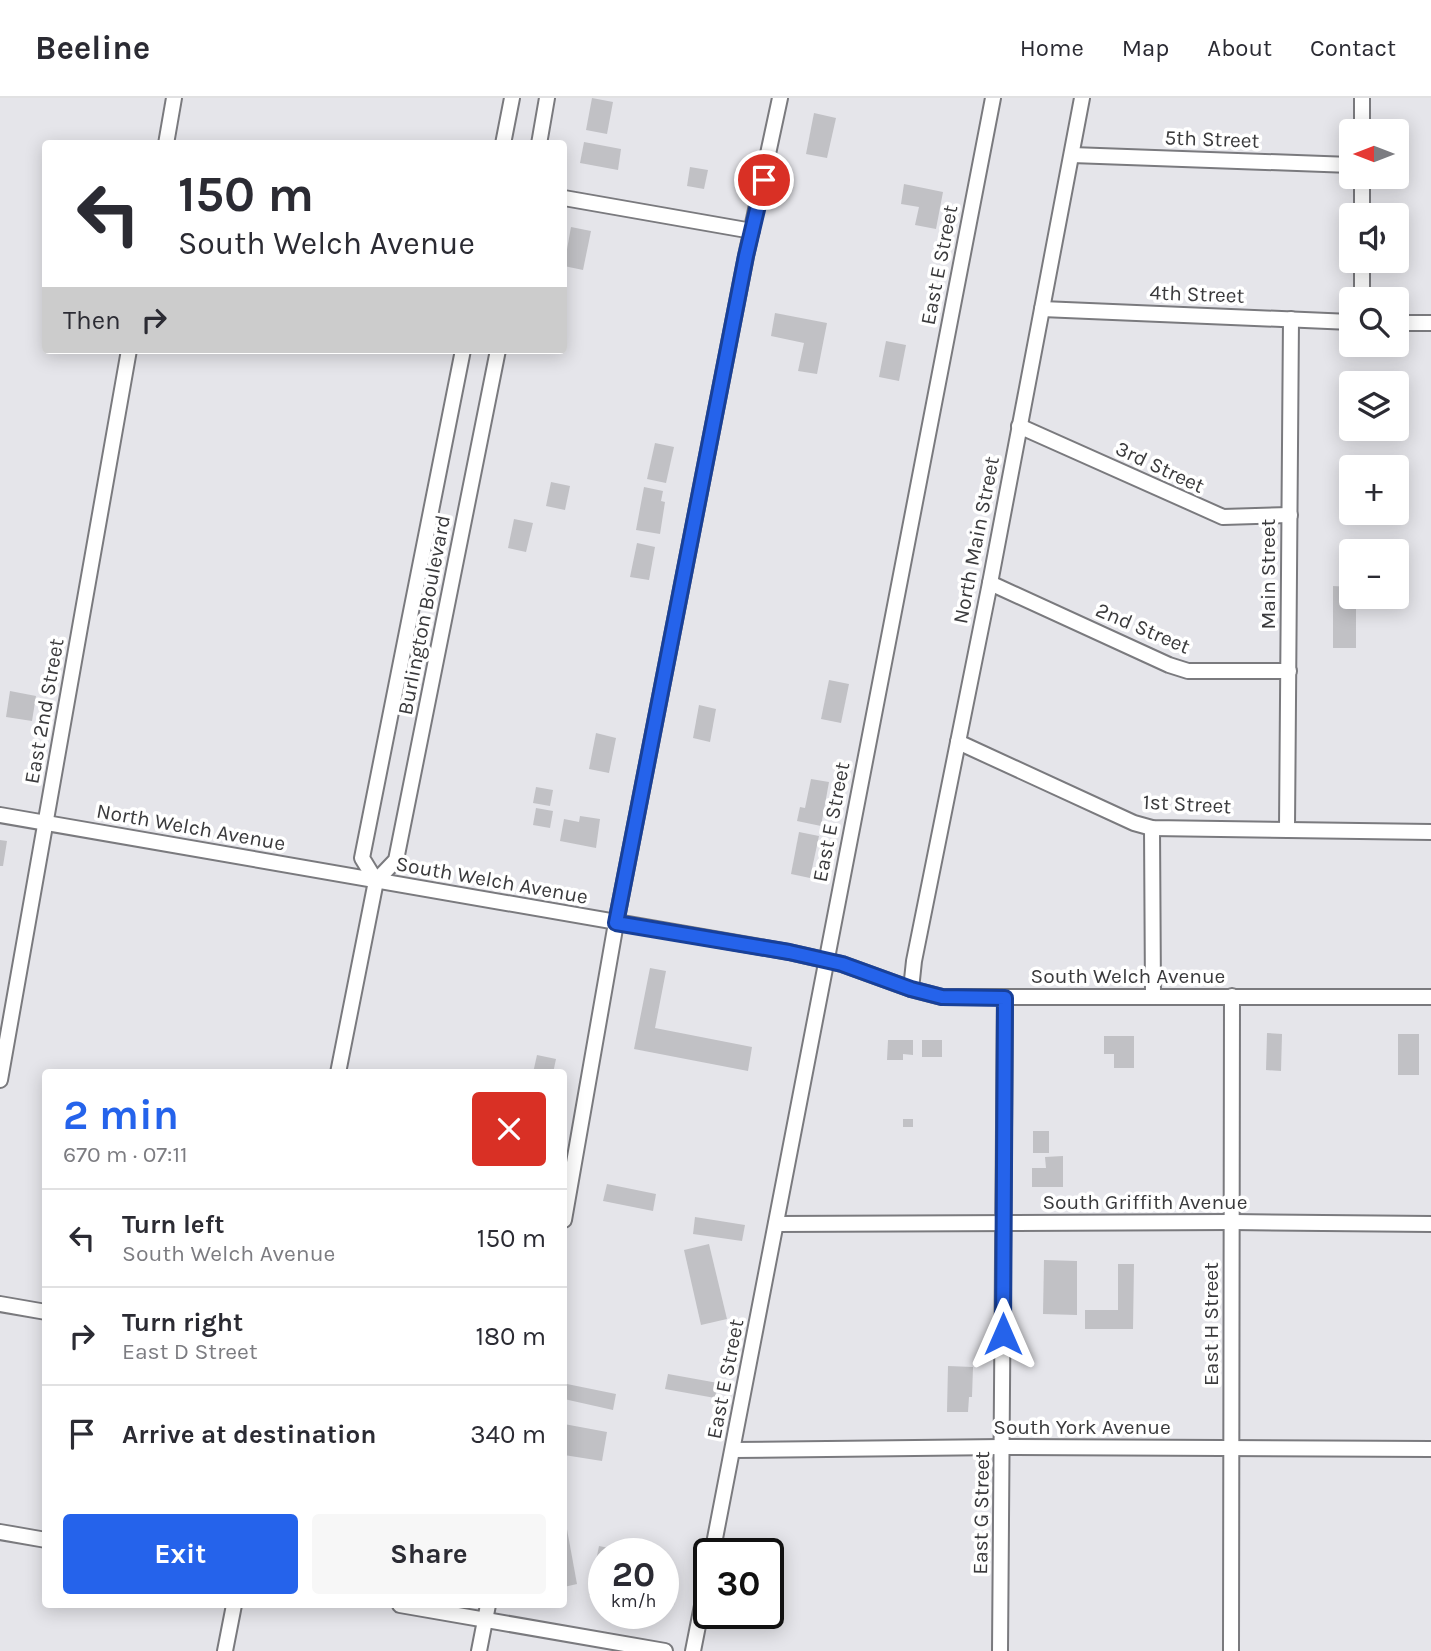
<!DOCTYPE html>
<meta charset="utf-8">
<style>
:root{--surface:#fff;--page:#f7f7f7;--text:#2b2b33;--muted:#7c7c81;--line:#e1e1e2;--accent:#2563eb}
body{margin:0;font-family:Karla,sans-serif;background:var(--page);color:var(--text);height:100vh;display:flex;flex-direction:column;font-size:26px;white-space:nowrap}
*{box-sizing:border-box;margin:0}
p{font-size:23px;color:var(--muted)}
.icon{flex:none;width:38px;height:38px;fill:none;stroke:currentColor;stroke-width:2;stroke-linecap:round;stroke-linejoin:round}
.map{position:relative;flex:1;overflow:hidden}
.side{position:absolute;left:42px;top:971px;width:525px;height:539px;display:flex;flex-direction:column;background:var(--surface);border-radius:7px;box-shadow:0 4px 18px #0003}
.side>*{flex:none}
.hud{position:absolute;left:42px;top:42px;width:525px;height:214px;border-radius:7px;box-shadow:0 4px 18px #0003;background:#fff;color:var(--text);overflow:hidden}
.needle{width:46px;rotate:270deg}
.controls{position:absolute;left:1339px;top:21px;display:grid;gap:14px}
.controls a{display:grid;place-items:center;width:70px;height:70px;border-radius:7px;background:var(--surface);box-shadow:0 4px 18px #0003;font-size:35px}
.speed{position:absolute;left:588px;top:1440px;display:flex;gap:14px;font-size:35px;font-weight:700;text-align:center}
.speed>*{display:grid;place-content:center;width:91px;height:91px;border-radius:50%;background:var(--surface);box-shadow:0 4px 18px #0003;line-height:1}
.speed small{font-size:18px;font-weight:400}
.speed .limit{border:4px solid #111;border-radius:10px;background:#fff;color:#111}
.pin{position:absolute;display:grid;place-items:center;width:60px;height:60px;color:#fff;margin:-30px;border:4px solid #fff;border-radius:50%;box-shadow:0 2px 7px #0007}
.me{position:absolute;width:77px;margin:-38px;rotate:0deg;stroke-linejoin:round;filter:drop-shadow(0 0 5px #0008)}
.turn{display:flex;align-items:center;gap:24px;height:147px;padding:0 21px;font-size:32px}
.turn .icon{width:91px;height:91px;stroke-width:2.5}
.turn b{display:block;font-size:49px;line-height:60px}
.then{display:flex;align-items:center;height:66px;padding:0 21px;background:#0003;gap:14px;font-size:26px}
.round{display:grid;place-items:center;flex:none;width:74px;height:74px;border-radius:7px;background:var(--page)}
.headline{display:flex;align-items:center;justify-content:space-between;height:119px;padding:0 21px}
h1{font-size:42px;font-weight:700;line-height:52px;color:var(--accent)}
.cta{display:flex;gap:14px;margin-top:auto;padding:14px 21px}
.cta a{flex:1;height:80px;border-radius:7px;background:var(--accent);color:#fff;font-size:28px;font-weight:700;line-height:80px;text-align:center}
.cta a+a{background:var(--page);color:var(--text)}
ul{padding:0;list-style:none}
li{display:flex;align-items:center;gap:21px;height:98px;padding:0 21px;border-top:2px solid var(--line)}
li div{flex:1}
li b{display:block;font-size:26px}
li em{font-style:normal}
header{display:flex;align-items:center;gap:42px;box-sizing:border-box;height:98px;padding:0 35px;background:var(--surface);border-bottom:2px solid var(--line)}
header strong{font-size:33px}
nav{display:flex;gap:38px;margin-inline-start:auto;font-size:24px}
.map>svg:first-child{display:block}
</style>
<header>
<strong>Beeline</strong>
<nav><a>Home</a><a>Map</a><a>About</a><a>Contact</a></nav>
</header>
<div class="map">
<svg width="1431" height="1553" viewBox="0 0 1431 1553">
<rect width="100%" height="100%" fill="#e5e5ea"/>
<g fill="#c1c1c5">
<path d="M 592,0 L 613,4 L 607,36 L 586,32 Z"/>
<path d="M 814,15 L 836,20 L 827,60 L 806,56 Z"/>
<path d="M 584,44 L 621,51 L 618,72 L 580,65 Z"/>
<path d="M 690,69 L 708,72 L 704,91 L 687,88 Z"/>
<path d="M 904,86 L 943,94 L 936,131 L 915,127 L 919,109 L 901,106 Z"/>
<path d="M 571,129 L 591,133 L 583,172 L 564,168 Z"/>
<path d="M 775,215 L 827,225 L 817,276 L 798,273 L 804,245 L 771,238 Z"/>
<path d="M 886,243 L 906,247 L 899,283 L 879,279 Z"/>
<path d="M 655,345 L 674,349 L 666,385 L 647,381 Z"/>
<path d="M 551,384 L 570,388 L 565,412 L 546,408 Z"/>
<path d="M 644,389 L 663,393 L 661,403 L 665,404 L 660,436 L 636,432 Z"/>
<path d="M 514,421 L 533,425 L 526,454 L 508,450 Z"/>
<path d="M 637,445 L 655,449 L 649,482 L 630,479 Z"/>
<path d="M 1333,488 L 1351,489 L 1351,499 L 1356,499 L 1356,550 L 1333,550 Z"/>
<path d="M 829,582 L 849,586 L 841,625 L 821,621 Z"/>
<path d="M 10,593 L 36,598 L 32,623 L 6,619 Z"/>
<path d="M 699,607 L 716,611 L 710,644 L 693,640 Z"/>
<path d="M 596,635 L 616,640 L 609,675 L 589,671 Z"/>
<path d="M 811,681 L 829,684 L 821,728 L 797,723 L 800,709 L 805,710 Z"/>
<path d="M 536,689 L 553,692 L 550,708 L 533,705 Z"/>
<path d="M 536,710 L 553,713 L 550,730 L 533,727 Z"/>
<path d="M 580,718 L 600,721 L 596,750 L 560,743 L 564,721 L 579,724 Z"/>
<path d="M 799,734 L 819,738 L 810,780 L 791,776 Z"/>
<path d="M 0,742 L 7,743 L 3,768 L 0,768 Z"/>
<path d="M 650,870 L 666,873 L 655,930 L 752,949 L 748,973 L 634,951 Z"/>
<path d="M 1267,935 L 1282,936 L 1281,973 L 1266,972 Z"/>
<rect x="1398" y="936" width="21" height="41"/>
<path d="M 1104,938 L 1134,938 L 1134,970 L 1114,970 L 1114,956 L 1104,956 Z"/>
<path d="M 888,942 L 913,942 L 913,957 L 903,956 L 903,962 L 887,962 Z"/>
<rect x="922" y="942" width="20" height="17"/>
<path d="M 537,957 L 556,961 L 553,975 L 533,975 Z"/>
<rect x="903" y="1021" width="10" height="8"/>
<rect x="1033" y="1033" width="16" height="22"/>
<path d="M 1063,1058 L 1063,1089 L 1032,1089 L 1032,1070 L 1046,1070 L 1045,1059 Z"/>
<path d="M 607,1086 L 656,1096 L 653,1113 L 603,1103 Z"/>
<path d="M 695,1119 L 745,1127 L 742,1143 L 693,1136 Z"/>
<path d="M 709,1146 L 727,1221 L 701,1227 L 684,1152 Z"/>
<path d="M 1044,1162 L 1077,1163 L 1077,1217 L 1043,1216 Z"/>
<path d="M 1118,1166 L 1134,1166 L 1133,1231 L 1085,1231 L 1085,1212 L 1118,1212 Z"/>
<path d="M 948,1268 L 973,1269 L 972,1299 L 969,1299 L 968,1314 L 947,1314 Z"/>
<path d="M 668,1276 L 718,1285 L 715,1300 L 665,1291 Z"/>
<path d="M 567,1286 L 616,1296 L 613,1312 L 564,1301 Z"/>
<path d="M 564,1326 L 607,1334 L 602,1363 L 564,1357 Z"/>
<path d="M 564,1415 L 577,1486 L 564,1489 Z"/>
<path d="M 599,1448 L 614,1451 L 613,1456 L 604,1456 L 604,1500 L 589,1497 Z"/>
<path d="M 663,1488 L 678,1491 L 674,1507 L 663,1505 Z"/>
</g>
<g fill="none" stroke-linecap="round" stroke-linejoin="round">
<g stroke="#7a7a7e" stroke-width="18">
<g id="minor">
<path d="M 1362,0 L 1362,33"/>
<path d="M 166,46 L 174,0"/>
<path d="M 503,46 L 512,0"/>
<path d="M 539,46 L 547,0"/>
<path d="M 1072,57 L 1351,67"/>
<path d="M 1362,79 L 1362,117"/>
<path d="M 564,100 L 752,133"/>
<path d="M 1362,163 L 1362,201"/>
<path d="M 1042,211 L 1351,224"/>
<path d="M 1396,225 L 1431,225"/>
<path d="M 1019,328 L 1223,419 L 1290,417"/>
<path d="M 990,485 L 1169,567 L 1188,573 L 1289,573"/>
<path d="M 958,644 L 1134,725 L 1152,730 L 1431,734"/>
<path d="M 0,717 L 789,854 L 842,866 L 911,891 L 942,899 L 1431,899"/>
<path d="M 1152,730 L 1153,898"/>
<path d="M 1287,730 L 1291,221"/>
<path d="M 376,783 L 362,760 L 463,252"/>
<path d="M 911,891 L 914,863 L 990,485 L 1082,0"/>
<path d="M 338,975 L 376,783 L 396,762 L 498,252"/>
<path d="M 0,982 L 129,252"/>
<path d="M 564,1122 L 616,825 L 746,158 L 780,0"/>
<path d="M 776,1126 L 1232,1124 L 1431,1126"/>
<path d="M 0,1206 L 46,1214"/>
<path d="M 733,1352 L 1002,1349 L 1431,1351"/>
<path d="M 0,1434 L 46,1442"/>
<path d="M 712,1456 L 993,0"/>
<path d="M 400,1507 L 665,1553"/>
<path d="M 225,1553 L 234,1507"/>
<path d="M 479,1553 L 488,1507"/>
<path d="M 693,1553 L 709,1472"/>
<path d="M 1000,1553 L 1005,900"/>
<path d="M 1231,1553 L 1232,898"/>
</g>
</g>
<use href="#minor" stroke="#fff" stroke-width="14"/>
</g>
<g fill="none" stroke-linecap="round" stroke-linejoin="round">
<g stroke="#184099" stroke-width="18">
<path id="route" d="M 764,82 L 746,158 L 616,825 L 789,854 L 842,866 L 911,891 L 942,899 L 1005,900 L 1003,1236"/>
</g>
<use href="#route" stroke="#2563eb" stroke-width="12"/>
</g>
<g text-anchor="middle" stroke-width="7" stroke-linejoin="round" paint-order="stroke">
<g font-size="21" fill="#3a3a3c" stroke="#fff">
<text transform="translate(1212 41) rotate(2)" y="7">5th Street</text>
<text transform="translate(939 167) rotate(-79)" y="7">East E Street</text>
<text transform="translate(1197 196) rotate(2)" y="7">4th Street</text>
<text transform="translate(1160 369) rotate(25)" y="7">3rd Street</text>
<text transform="translate(976 442) rotate(-79)" y="7">North Main Street</text>
<text transform="translate(1268 476) rotate(-90)" y="7">Main Street</text>
<text transform="translate(424 517) rotate(-79)" y="7">Burlington Boulevard</text>
<text transform="translate(1143 530) rotate(23)" y="7">2nd Street</text>
<text transform="translate(44 613) rotate(-80)" y="7">East 2nd Street</text>
<text transform="translate(1187 706) rotate(3)" y="7">1st Street</text>
<text transform="translate(831 724) rotate(-79)" y="7">East E Street</text>
<text transform="translate(191 729) rotate(10)" y="7">North Welch Avenue</text>
<text transform="translate(492 782) rotate(10)" y="7">South Welch Avenue</text>
<text x="1128" y="885">South Welch Avenue</text>
<text x="1145" y="1111">South Griffith Avenue</text>
<text transform="translate(1211 1226) rotate(-90)" y="7">East H Street</text>
<text transform="translate(725 1281) rotate(-79)" y="7">East E Street</text>
<text x="1082" y="1336">South York Avenue</text>
<text transform="translate(981 1415) rotate(-89)" y="7">East G Street</text>
</g>
</g>
</svg>
<div class="controls">
<a><svg class="needle" viewBox="-14 -14 28 28"><path d="M0-13l5 13h-10z" fill="#e53935"/><path d="M0 13l5-13h-10z" fill="#7c7c81"/></svg></a>
<a><svg class="icon" aria-label="sound" viewBox="0 0 24 24"><path d="M4 9h4l5-4v14l-5-4H4zM17 9q2 3 0 6"/></svg></a>
<a><svg class="icon" aria-label="search" viewBox="0 0 24 24"><circle cx="10" cy="10" r="6"/><path d="M15 15l6 6"/></svg></a>
<a><svg class="icon" aria-label="layers" viewBox="0 0 24 24"><path d="M12 4l9 5-9 5-9-5zM3 14l9 5 9-5"/></svg></a>
<a>+</a>
<a>−</a>
</div>
<div class="speed"><div>20<small>km/h</small></div><div class="limit">30</div></div>
<div class="pin" style="left:764px;top:82px;background:#d93025"><svg class="icon" aria-label="arrive" viewBox="0 0 24 24"><path d="M6 21V4h12l-3 4 3 4H6"/></svg></div>
<svg class="me" style="left:1003px;top:1236px" viewBox="-20 -20 40 40"><path d="M0-17L14 15 0 8-14 15z" fill="#2563eb" stroke="#fff" stroke-width="4"/></svg>
<div class="hud">
<div class="turn"><svg class="icon" aria-label="left" viewBox="0 0 24 24"><path d="M17 20v-9H6M10 6l-5 5 5 5"/></svg><div><b>150 m</b>South Welch Avenue</div></div>
<div class="then">Then<svg class="icon" aria-label="right" viewBox="0 0 24 24"><path d="M7 20v-9h11M14 6l5 5-5 5"/></svg></div>
</div>
<section class="side">
<div class="headline"><div><h1>2 min</h1><p>670 m · 07:11</p></div><a class="round" style="background:#d93025;color:#fff"><svg class="icon" aria-label="close" viewBox="0 0 24 24"><path d="M6 6l12 12M18 6L6 18"/></svg></a></div>
<ul>
<li><svg class="icon" aria-label="left" viewBox="0 0 24 24"><path d="M17 20v-9H6M10 6l-5 5 5 5"/></svg><div><b>Turn left</b><p>South Welch Avenue</p></div><em>150 m</em></li>
<li><svg class="icon" aria-label="right" viewBox="0 0 24 24"><path d="M7 20v-9h11M14 6l5 5-5 5"/></svg><div><b>Turn right</b><p>East D Street</p></div><em>180 m</em></li>
<li><svg class="icon" aria-label="arrive" viewBox="0 0 24 24"><path d="M6 21V4h12l-3 4 3 4H6"/></svg><div><b>Arrive at destination</b></div><em>340 m</em></li>
</ul>
<div class="cta"><a>Exit</a><a>Share</a></div>
</section>
</div>
